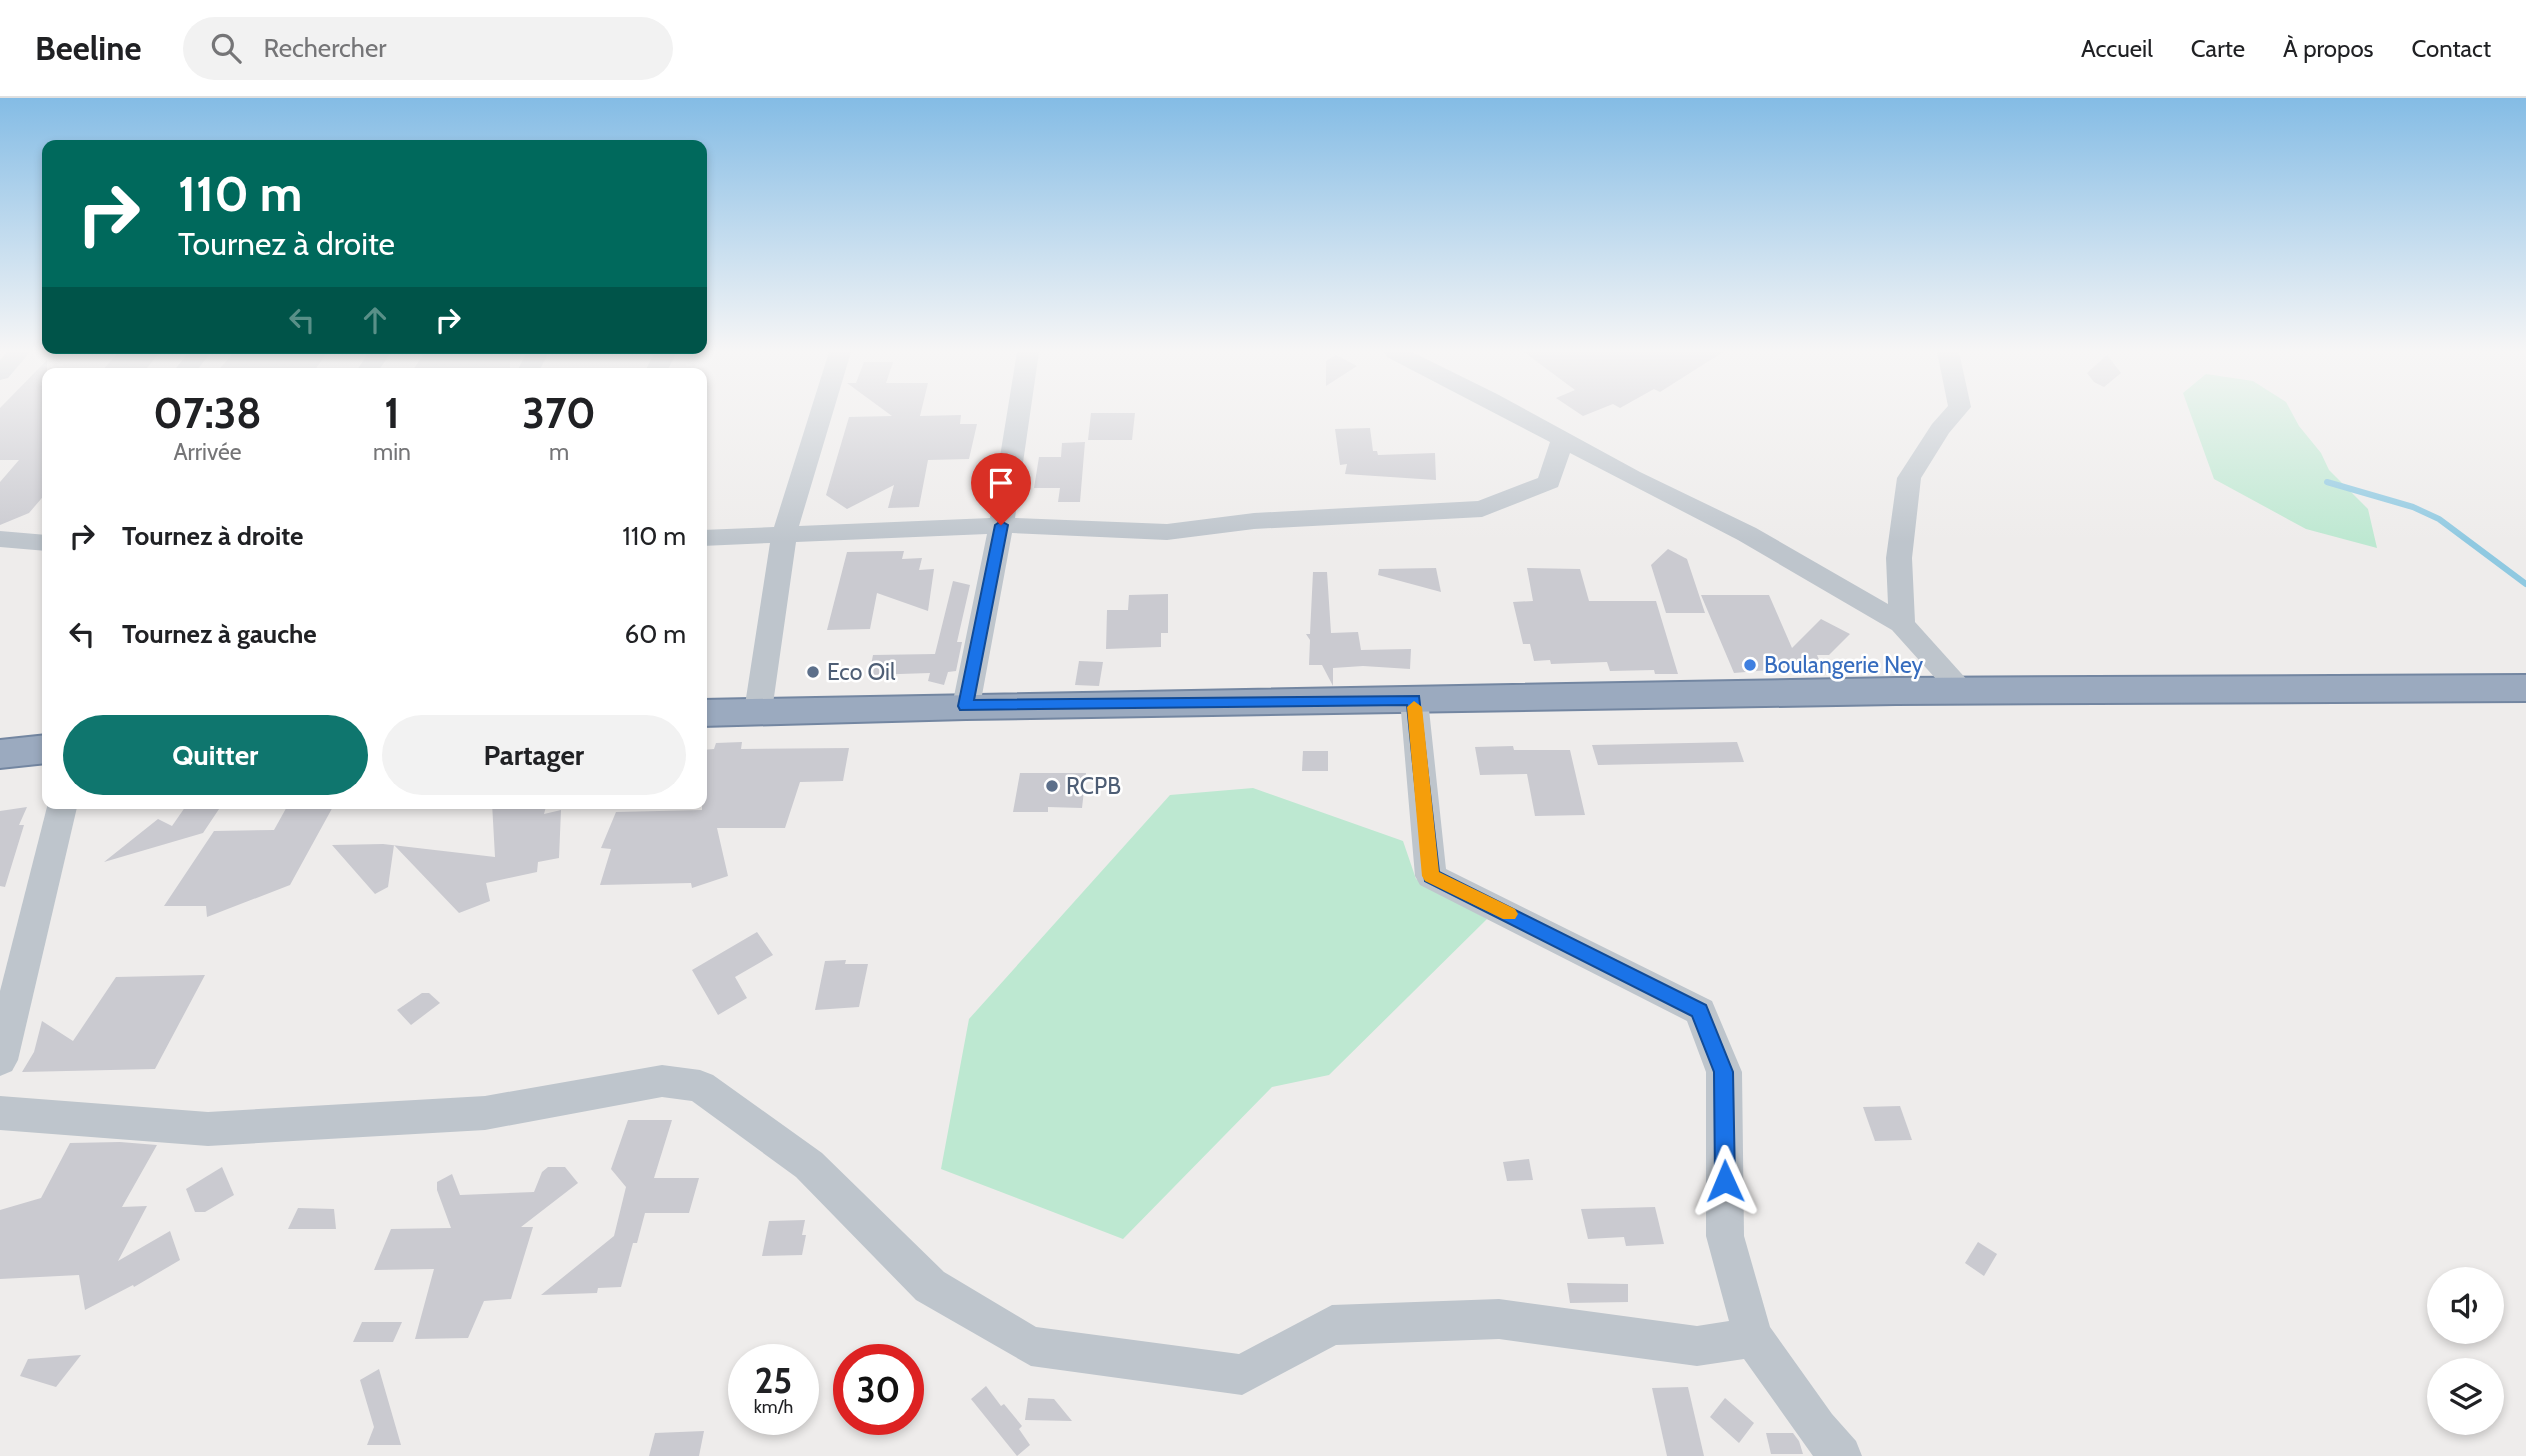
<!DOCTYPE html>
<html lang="fr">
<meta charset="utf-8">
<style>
:root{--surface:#fff;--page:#f2f2f2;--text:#202124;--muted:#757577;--line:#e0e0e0;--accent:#0f766e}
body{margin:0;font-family:Cabin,sans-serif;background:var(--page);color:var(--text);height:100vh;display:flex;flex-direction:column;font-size:26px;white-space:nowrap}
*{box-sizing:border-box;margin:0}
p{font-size:23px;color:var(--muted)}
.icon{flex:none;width:38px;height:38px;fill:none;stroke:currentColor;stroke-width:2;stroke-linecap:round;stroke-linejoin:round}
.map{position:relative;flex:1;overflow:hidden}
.panel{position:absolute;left:42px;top:270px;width:665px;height:441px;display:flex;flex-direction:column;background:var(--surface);border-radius:14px;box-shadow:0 4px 10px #0003}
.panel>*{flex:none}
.top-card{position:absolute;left:42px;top:42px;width:665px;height:214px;border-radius:14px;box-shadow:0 4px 10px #0003;background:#00695c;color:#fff;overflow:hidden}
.buttons{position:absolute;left:2427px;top:1169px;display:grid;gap:14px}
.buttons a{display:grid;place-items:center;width:77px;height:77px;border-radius:50%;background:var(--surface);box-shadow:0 4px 10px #0003;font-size:35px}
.speed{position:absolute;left:728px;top:1246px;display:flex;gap:14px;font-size:35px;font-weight:700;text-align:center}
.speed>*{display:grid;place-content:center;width:91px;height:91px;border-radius:50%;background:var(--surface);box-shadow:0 4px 10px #0003;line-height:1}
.speed small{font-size:18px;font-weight:400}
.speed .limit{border:10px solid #d22;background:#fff;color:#111}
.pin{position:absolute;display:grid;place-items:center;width:60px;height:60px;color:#fff;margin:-72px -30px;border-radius:50% 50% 50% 0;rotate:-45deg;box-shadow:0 0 7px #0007}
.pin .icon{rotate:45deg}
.me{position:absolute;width:77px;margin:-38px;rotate:359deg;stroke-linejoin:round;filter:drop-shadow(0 0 5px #0008)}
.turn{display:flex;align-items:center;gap:24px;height:147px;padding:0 21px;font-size:32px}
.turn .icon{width:91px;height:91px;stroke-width:2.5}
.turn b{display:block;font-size:49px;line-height:60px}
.lanes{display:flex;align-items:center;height:66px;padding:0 21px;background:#0003;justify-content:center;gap:35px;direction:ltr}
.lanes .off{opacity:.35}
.eta{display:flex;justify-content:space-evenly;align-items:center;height:119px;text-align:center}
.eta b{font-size:42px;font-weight:700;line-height:49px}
.cta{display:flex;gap:14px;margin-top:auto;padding:14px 21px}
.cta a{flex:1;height:80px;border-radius:42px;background:var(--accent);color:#fff;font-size:28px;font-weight:700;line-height:80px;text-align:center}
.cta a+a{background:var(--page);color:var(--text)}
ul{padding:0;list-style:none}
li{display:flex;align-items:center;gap:21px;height:98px;padding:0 21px}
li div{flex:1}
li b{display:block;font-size:26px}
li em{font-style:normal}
header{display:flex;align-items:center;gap:42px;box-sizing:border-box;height:98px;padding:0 35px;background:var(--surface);border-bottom:2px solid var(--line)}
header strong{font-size:33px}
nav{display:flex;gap:38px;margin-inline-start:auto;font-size:24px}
.search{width:490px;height:63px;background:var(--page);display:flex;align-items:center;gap:18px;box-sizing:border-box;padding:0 24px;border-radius:38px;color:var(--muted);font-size:26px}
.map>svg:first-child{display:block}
</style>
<header>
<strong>Beeline</strong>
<div class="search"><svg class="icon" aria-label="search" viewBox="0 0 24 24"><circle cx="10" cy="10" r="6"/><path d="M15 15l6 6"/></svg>Rechercher</div>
<nav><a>Accueil</a><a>Carte</a><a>À propos</a><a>Contact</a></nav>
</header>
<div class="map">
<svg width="2526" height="1358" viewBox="0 0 2526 1358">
<rect width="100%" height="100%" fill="#eeeceb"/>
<g fill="#bde8d1">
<path d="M 2206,276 L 2253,283 L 2286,304 L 2299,328 L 2321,355 L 2329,372 L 2368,411 L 2377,450 L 2306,431 L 2214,381 L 2183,295 Z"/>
<path d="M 1253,690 L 1403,743 L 1416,781 L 1487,821 L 1329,977 L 1272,989 L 1123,1141 L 941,1071 L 969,921 L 1170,697 Z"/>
</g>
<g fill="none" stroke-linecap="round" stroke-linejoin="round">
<path stroke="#8fc9e1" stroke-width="6" d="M 2327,384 L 2413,409 L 2439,421 L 2526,486"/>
</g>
<g fill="#cacad0">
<path d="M 119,254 L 160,254 L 143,275 L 100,275 Z"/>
<path d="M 234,254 L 327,254 L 313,275 L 216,275 Z"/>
<path d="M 425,254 L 510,256 L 510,275 L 411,275 Z"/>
<path d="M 1524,254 L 1723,254 L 1660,294 L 1654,291 L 1620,310 L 1613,306 L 1583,318 L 1556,300 L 1575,292 Z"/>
<path d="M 1336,257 L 1357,268 L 1326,288 L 1326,263 Z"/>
<path d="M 2107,257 L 2121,275 L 2104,289 L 2094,284 L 2087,275 Z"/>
<path d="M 47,262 L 47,394 L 29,415 L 0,427 L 0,384 L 19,362 L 0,362 L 0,310 Z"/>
<path d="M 864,264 L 893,264 L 886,285 L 928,285 L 920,318 L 961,317 L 960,326 L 977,326 L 969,361 L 928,362 L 919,409 L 888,410 L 894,387 L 847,411 L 826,397 L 849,319 L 892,318 L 847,285 L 856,285 Z"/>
<path d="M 1091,315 L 1135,315 L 1132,342 L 1088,342 Z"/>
<path d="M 1370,330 L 1373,353 L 1377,353 L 1378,357 L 1435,355 L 1436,382 L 1345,376 L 1347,366 L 1340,367 L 1335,331 Z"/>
<path d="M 1085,344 L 1080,404 L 1058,404 L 1060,390 L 1034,390 L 1039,359 L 1061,359 L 1062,345 Z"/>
<path d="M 1668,451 L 1687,461 L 1705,515 L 1666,515 L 1651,467 Z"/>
<path d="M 904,453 L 902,461 L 922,460 L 919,472 L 934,471 L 928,513 L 877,495 L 870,531 L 827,532 L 847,454 Z"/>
<path d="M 1436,470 L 1441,494 L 1378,477 L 1379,471 Z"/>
<path d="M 1527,470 L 1580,471 L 1589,503 L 1656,503 L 1678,576 L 1655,576 L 1654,572 L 1610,573 L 1607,564 L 1551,566 L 1550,562 L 1534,563 L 1530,546 L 1523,546 L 1513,504 L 1533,503 Z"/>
<path d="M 1313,474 L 1327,474 L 1331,535 L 1358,534 L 1361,552 L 1411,551 L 1410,571 L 1363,568 L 1333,570 L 1333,588 L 1322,567 L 1309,567 L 1310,542 L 1306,536 L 1310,536 Z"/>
<path d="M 953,483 L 970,487 L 957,544 L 962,544 L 956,573 L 948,574 L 944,587 L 928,583 L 930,575 L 869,577 L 873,557 L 935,556 Z"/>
<path d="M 1168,496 L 1168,535 L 1161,535 L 1161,549 L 1106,551 L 1107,512 L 1128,512 L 1129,497 Z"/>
<path d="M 1701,497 L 1769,497 L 1792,550 L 1821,521 L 1850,536 L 1829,557 L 1817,557 L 1822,569 L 1768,570 L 1769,572 L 1734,575 Z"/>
<path d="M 1079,563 L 1103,564 L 1099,588 L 1075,587 Z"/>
<path d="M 742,644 L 741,651 L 849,650 L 843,683 L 800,684 L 785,730 L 717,730 L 728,778 L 692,790 L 691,785 L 600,787 L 611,751 L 601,750 L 616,714 L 702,712 L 702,652 L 714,651 L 716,645 Z"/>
<path d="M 1737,644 L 1744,664 L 1598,667 L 1592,647 Z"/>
<path d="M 1513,648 L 1514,652 L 1570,652 L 1585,717 L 1535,718 L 1527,676 L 1480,677 L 1475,649 Z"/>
<path d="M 1303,653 L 1328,653 L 1328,673 L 1302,673 Z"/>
<path d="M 1020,675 L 1086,675 L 1082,710 L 1048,709 L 1048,714 L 1013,714 Z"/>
<path d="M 188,705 L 223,705 L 203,735 L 104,764 L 158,721 L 172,728 Z"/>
<path d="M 289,705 L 335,705 L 290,787 L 207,819 L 206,808 L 164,808 L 214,733 L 274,732 Z"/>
<path d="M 492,705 L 547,705 L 544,716 L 561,712 L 559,760 L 538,764 L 537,774 L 486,785 L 490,803 L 459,815 L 394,747 L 388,789 L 375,796 L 332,747 L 383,746 L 495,759 Z"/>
<path d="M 27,709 L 19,727 L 24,727 L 5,789 L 0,788 L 0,713 Z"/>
<path d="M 757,834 L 773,857 L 735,879 L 747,900 L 718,917 L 692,872 Z"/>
<path d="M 846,862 L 845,866 L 868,866 L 859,909 L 815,912 L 825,863 Z"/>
<path d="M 205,877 L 155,971 L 22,974 L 34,954 L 42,923 L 73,943 L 116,879 Z"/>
<path d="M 422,895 L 429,895 L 440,905 L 411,927 L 397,912 Z"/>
<path d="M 1900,1008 L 1912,1042 L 1875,1043 L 1863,1009 Z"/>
<path d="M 628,1022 L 672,1022 L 654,1080 L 699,1080 L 689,1115 L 645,1115 L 637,1145 L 633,1145 L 621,1189 L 598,1190 L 597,1195 L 541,1197 L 614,1138 L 626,1089 L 611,1071 Z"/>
<path d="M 120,1044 L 157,1047 L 122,1109 L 147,1108 L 118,1163 L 170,1133 L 180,1162 L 134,1189 L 133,1187 L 85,1212 L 79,1177 L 0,1181 L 0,1112 L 41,1100 L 70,1045 Z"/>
<path d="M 1529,1061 L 1533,1082 L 1507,1083 L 1503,1064 Z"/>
<path d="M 222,1069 L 234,1097 L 205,1114 L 195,1114 L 186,1091 Z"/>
<path d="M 548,1069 L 565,1069 L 578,1085 L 521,1129 L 533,1129 L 511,1201 L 484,1203 L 468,1240 L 415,1241 L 434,1171 L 374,1172 L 391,1131 L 451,1130 L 437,1092 L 437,1084 L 452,1076 L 460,1097 L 534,1094 L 542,1074 Z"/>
<path d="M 1655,1109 L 1664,1146 L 1626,1148 L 1624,1139 L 1588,1141 L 1581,1111 Z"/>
<path d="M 298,1110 L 334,1111 L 336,1131 L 288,1131 Z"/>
<path d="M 805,1122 L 802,1137 L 806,1137 L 802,1157 L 762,1158 L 769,1123 Z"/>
<path d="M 1978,1144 L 1997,1156 L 1984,1178 L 1965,1165 Z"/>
<path d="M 1567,1185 L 1628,1186 L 1628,1204 L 1570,1205 Z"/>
<path d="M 362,1224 L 402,1224 L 393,1244 L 353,1244 Z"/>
<path d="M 81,1257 L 56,1289 L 20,1278 L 28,1261 Z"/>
<path d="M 379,1271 L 401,1347 L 367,1347 L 374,1329 L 360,1282 Z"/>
<path d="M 986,1288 L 1001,1308 L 1004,1306 L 1022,1328 L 1019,1331 L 1030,1347 L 1017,1358 L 971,1301 Z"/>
<path d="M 1688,1289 L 1704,1358 L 1667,1358 L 1652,1290 Z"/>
<path d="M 1028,1300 L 1054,1301 L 1072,1323 L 1025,1322 Z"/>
<path d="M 1725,1300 L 1754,1325 L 1739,1345 L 1710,1319 Z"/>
<path d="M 704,1333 L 699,1358 L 649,1358 L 655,1335 Z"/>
<path d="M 1766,1335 L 1793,1335 L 1799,1343 L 1803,1356 L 1771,1356 Z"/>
</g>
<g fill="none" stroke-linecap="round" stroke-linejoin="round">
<g stroke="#7386a1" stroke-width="4">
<g id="trunk">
<path d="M 2526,577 L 2526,603 L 1896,606 L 966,621 L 702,628 L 702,602 L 1896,580 Z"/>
<path d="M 47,637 L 47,665 L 0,670 L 0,642 Z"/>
</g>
</g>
<g fill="#bec5cc" fill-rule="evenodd">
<path d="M 7,254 L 30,254 L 8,280 L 0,282 L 0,262 Z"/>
<path d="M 189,254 L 211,254 L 195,275 L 172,275 Z"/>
<path d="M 369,254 L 391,254 L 377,275 L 355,275 Z"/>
<path d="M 527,254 L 549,254 L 538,275 L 516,275 Z"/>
<path d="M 655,254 L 677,254 L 666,275 L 644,275 Z"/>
<path d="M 829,254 L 851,254 L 799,428 L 990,420 L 1017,254 L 1039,254 L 1015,420 L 1167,426 L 1254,415 L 1478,403 L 1538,380 L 1550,344 L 1387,259 L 1384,254 L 1412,254 L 1497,296 L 1640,374 L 1756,430 L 1888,506 L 1886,460 L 1897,380 L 1932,326 L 1948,308 L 1937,254 L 1959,254 L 1971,309 L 1949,335 L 1921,380 L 1912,460 L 1915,524 L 1978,594 L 1974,601 L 1964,604 L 1954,601 L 1892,532 L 1738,442 L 1570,355 L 1558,389 L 1482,419 L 1254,431 L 1167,442 L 1012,435 L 980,608 L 976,615 L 966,618 L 956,615 L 952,608 L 987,436 L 796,444 L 772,613 L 768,620 L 758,623 L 748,620 L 744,613 L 770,445 L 702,448 L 702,432 L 774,429 Z"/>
<path d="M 0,433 L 47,437 L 47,453 L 0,449 Z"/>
<path d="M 1414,592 L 1424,595 L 1428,602 L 1446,771 L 1712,903 L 1742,974 L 1744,1138 L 1770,1229 L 1832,1316 L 1856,1343 L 1862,1358 L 1813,1358 L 1744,1261 L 1697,1268 L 1499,1241 L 1336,1247 L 1242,1297 L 1031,1268 L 916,1202 L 796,1079 L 692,1003 L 662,999 L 485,1032 L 208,1048 L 0,1032 L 0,998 L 208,1014 L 485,998 L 662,967 L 700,972 L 713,977 L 822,1055 L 944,1174 L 1036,1229 L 1239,1256 L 1332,1207 L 1499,1201 L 1697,1228 L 1729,1223 L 1706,1138 L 1706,974 L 1687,923 L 1420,787 L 1415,778 L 1400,602 L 1404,595 Z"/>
<path d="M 48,705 L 78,705 L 18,962 L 12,973 L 0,978 L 0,893 Z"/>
</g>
<use href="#trunk" fill="#9baabf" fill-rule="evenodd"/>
</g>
<linearGradient id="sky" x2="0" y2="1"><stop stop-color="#84bce5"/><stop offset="0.57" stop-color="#f7f6f6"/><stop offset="1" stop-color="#f7f6f6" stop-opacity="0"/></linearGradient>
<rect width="2526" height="444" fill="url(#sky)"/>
<path fill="#1a73e8" stroke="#114b97" stroke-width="2" d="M 1001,423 L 1008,427 L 974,602 L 1419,598 L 1439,774 L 1706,907 L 1733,974 L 1735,1083 L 1732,1090 L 1725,1093 L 1718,1090 L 1715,1083 L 1714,974 L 1692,918 L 1425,783 L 1407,607 L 960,612 L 958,608 L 995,427 Z"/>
<path fill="#f59e0b" d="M 1414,603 L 1422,609 L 1439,774 L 1515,811 L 1518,816 L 1515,821 L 1503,821 L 1425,783 L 1422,778 L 1407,609 Z"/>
<circle fill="#3f7fe0" stroke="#fff" stroke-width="2.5" cx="1750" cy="567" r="7"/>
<g fill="#5c6f8a" stroke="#fff" stroke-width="2.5">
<circle cx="813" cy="574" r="7"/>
<circle cx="1052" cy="688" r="7"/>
</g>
<g text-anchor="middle" stroke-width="5" stroke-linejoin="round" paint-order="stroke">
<g font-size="23" fill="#366cbe" stroke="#fff" text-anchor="start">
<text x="1764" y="575">Boulangerie Ney</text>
</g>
<g font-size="23" fill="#4e5e75" stroke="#fff" text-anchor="start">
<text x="827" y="582">Eco Oil</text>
<text x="1066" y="696">RCPB</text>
</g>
</g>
</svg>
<div class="buttons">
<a><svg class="icon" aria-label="sound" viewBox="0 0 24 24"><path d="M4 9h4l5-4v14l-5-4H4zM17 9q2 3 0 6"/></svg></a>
<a><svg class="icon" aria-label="layers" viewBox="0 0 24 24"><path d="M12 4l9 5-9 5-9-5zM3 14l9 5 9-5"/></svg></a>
</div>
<div class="speed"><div>25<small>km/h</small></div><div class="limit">30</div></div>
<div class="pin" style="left:1001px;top:427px;background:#d93025"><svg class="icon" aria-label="arrive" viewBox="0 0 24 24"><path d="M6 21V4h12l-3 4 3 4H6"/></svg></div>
<svg class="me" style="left:1725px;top:1083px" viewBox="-20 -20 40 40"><path d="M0-17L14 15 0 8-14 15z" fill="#1a73e8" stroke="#fff" stroke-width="4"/></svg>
<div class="top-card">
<div class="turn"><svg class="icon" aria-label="right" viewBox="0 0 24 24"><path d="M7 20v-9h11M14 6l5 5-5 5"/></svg><div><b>110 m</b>Tournez à droite</div></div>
<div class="lanes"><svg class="icon off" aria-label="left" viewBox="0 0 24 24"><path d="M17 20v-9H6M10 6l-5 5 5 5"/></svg><svg class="icon off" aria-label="ahead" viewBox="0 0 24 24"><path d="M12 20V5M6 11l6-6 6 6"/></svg><svg class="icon" aria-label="right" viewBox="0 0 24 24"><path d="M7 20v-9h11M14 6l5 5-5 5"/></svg></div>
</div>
<section class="panel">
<div class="eta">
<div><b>07:38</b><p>Arrivée</p></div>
<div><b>1</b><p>min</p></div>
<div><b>370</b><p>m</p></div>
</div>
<ul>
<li><svg class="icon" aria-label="right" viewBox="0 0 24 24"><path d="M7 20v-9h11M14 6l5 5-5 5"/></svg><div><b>Tournez à droite</b></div><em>110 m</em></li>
<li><svg class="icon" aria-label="left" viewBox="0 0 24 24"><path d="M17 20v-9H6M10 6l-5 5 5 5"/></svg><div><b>Tournez à gauche</b></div><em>60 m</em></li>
</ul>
<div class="cta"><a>Quitter</a><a>Partager</a></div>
</section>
</div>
